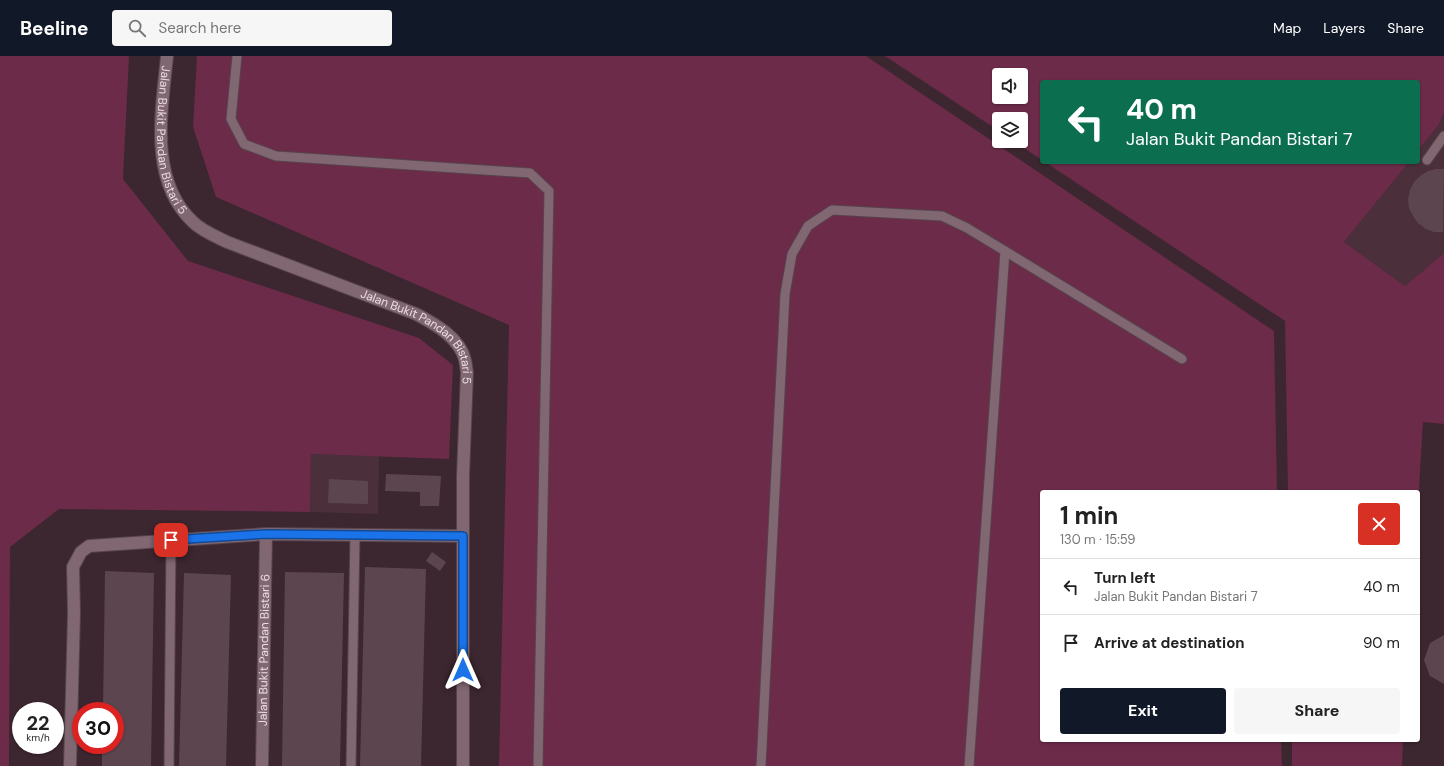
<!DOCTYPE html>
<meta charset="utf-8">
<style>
:root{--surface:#fff;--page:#f6f6f6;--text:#222;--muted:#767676;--line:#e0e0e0;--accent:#111827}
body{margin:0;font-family:"DM Sans",sans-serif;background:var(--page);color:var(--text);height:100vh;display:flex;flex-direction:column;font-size:15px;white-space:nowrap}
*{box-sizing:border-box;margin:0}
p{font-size:13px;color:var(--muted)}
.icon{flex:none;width:22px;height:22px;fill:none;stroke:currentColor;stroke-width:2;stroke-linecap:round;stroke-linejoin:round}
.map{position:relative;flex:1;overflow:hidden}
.drawer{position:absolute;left:1040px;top:434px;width:380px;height:252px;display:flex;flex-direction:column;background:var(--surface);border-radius:4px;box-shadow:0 1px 3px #0004}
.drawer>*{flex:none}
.hud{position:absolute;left:1040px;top:24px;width:380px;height:84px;border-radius:4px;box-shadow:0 1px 3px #0004;background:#0b6e4f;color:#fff;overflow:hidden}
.tools{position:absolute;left:992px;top:12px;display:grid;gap:8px}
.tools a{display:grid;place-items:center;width:36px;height:36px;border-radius:4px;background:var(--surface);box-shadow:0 1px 3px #0004;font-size:20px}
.speed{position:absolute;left:12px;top:646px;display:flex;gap:8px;font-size:20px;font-weight:700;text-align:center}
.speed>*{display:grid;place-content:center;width:52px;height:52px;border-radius:50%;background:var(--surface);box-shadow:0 1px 3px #0004;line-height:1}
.speed small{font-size:10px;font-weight:400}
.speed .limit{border:6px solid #d22;background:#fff;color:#111}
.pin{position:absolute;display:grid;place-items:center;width:34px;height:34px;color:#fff;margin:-17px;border-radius:8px;box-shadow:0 2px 6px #0006}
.me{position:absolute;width:44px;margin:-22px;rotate:0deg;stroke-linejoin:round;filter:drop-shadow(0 0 3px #0008)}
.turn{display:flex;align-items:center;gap:14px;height:84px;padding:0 20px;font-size:18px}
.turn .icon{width:52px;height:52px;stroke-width:2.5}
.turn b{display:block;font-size:28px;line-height:34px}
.round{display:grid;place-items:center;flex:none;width:42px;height:42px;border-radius:4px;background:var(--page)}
.head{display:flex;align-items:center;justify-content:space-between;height:68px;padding:0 20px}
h1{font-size:24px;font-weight:700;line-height:30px}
.primary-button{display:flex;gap:8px;margin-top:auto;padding:8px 20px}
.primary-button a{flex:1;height:46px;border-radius:4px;background:var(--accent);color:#fff;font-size:16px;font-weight:700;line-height:46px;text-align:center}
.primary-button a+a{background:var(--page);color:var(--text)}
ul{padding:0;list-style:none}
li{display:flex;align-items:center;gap:12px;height:56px;padding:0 20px;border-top:1px solid var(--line)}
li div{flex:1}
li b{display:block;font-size:15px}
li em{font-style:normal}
header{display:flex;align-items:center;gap:24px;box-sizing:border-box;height:56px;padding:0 20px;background:var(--accent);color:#fff}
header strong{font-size:19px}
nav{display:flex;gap:22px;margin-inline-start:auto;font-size:14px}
.search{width:280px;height:36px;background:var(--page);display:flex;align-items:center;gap:10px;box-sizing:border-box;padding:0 14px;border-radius:4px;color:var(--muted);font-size:15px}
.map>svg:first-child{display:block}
</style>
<header>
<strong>Beeline</strong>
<div class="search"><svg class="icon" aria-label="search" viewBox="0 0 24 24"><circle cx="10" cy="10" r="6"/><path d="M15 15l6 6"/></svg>Search here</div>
<nav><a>Map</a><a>Layers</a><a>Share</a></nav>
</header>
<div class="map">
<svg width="1444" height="710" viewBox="0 0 1444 710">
<rect width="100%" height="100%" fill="#3c262f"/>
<g fill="#4b2f3a">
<path d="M 1444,57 L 1444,197 L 1405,230 L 1344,186 L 1409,106 L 1418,106 L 1418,94 L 1438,70 Z"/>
<path d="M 311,398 L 379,400 L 378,458 L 310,456 Z"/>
</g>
<g fill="#6b2b49" fill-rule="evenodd">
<path d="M 0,0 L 129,0 L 123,123 L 188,205 L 419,282 L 453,309 L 449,403 L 311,398 L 310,456 L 59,453 L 10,491 L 9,710 L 0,710 Z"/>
<path d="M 197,0 L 866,0 L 1274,275 L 1277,436 L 1042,436 L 1042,684 L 1281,684 L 1282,710 L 499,710 L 509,269 L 216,141 L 193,71 Z"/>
<path d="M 885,0 L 1444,0 L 1444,57 L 1438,70 L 1418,94 L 1418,26 L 1042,26 L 1042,104 L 1013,85 L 1021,85 L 1021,63 L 999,63 L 999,75 ZM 999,19 L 1021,19 L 1021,41 L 999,41 Z"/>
<path d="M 1045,106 L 1409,106 L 1344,186 L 1405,230 L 1444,197 L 1444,368 L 1423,366 L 1418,449 L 1418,436 L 1288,436 L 1285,265 Z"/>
<path d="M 1292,684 L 1403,684 L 1402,710 L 1292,710 Z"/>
</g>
<g fill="#5d454f">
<path d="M 1436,113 L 1444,113 L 1443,176 L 1434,176 L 1426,173 L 1418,167 L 1413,160 L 1409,152 L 1408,143 L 1410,134 L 1414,126 L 1420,120 L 1428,115 Z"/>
<path d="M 386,418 L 441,420 L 439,450 L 420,450 L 420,436 L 385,435 Z"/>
<path d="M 329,423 L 368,425 L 368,448 L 328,447 Z"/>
<path d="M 432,496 L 446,506 L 440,515 L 426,505 Z"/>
<path d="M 365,511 L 426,513 L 421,710 L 360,710 Z"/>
<path d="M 105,515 L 154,517 L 151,710 L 102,710 L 102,689 L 115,689 L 115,655 L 103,655 Z"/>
<path d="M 285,516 L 344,517 L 340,710 L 282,710 Z"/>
<path d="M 184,517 L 231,519 L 226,710 L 179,710 Z"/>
<path d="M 1444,579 L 1444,628 L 1430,620 L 1424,604 L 1430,587 Z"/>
</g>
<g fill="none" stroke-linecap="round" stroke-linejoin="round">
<g stroke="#56444c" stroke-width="11">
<g id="lane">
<path d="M 237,0 L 231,63 L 244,88 L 276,100 L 530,117 L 549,135 L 538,710"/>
<path d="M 1427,104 L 1444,80"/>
<path d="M 1005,195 L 1182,303"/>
<path d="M 169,710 L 171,484"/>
<path d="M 351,710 L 355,479"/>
<path d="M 761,710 L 785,238 L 792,198 L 808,170 L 832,154 L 942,160 L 967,172 L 1005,195 L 969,710"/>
</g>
</g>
<g stroke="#56444c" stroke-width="14">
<g id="street">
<path id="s1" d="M 167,0 C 162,54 148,124 193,166 C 202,175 215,180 227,186 L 416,258 C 435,268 460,282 465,304 C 466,308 466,312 467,316 L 463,420 L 463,710"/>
<path d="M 70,710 L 74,557 L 73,511 L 81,496 L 89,490 L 266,478 L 463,480"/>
<path id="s2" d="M 262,710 L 266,478"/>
</g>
</g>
<use href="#lane" stroke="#816771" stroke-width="9"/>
<use href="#street" stroke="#816771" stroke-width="12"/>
</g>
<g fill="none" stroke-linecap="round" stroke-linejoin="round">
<g stroke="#114b97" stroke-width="10">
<path id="route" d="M 171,484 L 266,478 L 463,480 L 463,614"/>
</g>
<use href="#route" stroke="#1a73e8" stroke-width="7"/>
</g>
<g text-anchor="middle" stroke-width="4" stroke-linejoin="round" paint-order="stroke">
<g font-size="12" fill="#ebdce2" stroke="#1c1216">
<text dy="4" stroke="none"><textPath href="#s1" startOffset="86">Jalan Bukit Pandan Bistari 5</textPath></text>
<text dy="4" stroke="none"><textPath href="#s1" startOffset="434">Jalan Bukit Pandan Bistari 5</textPath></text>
<text dy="4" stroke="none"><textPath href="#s2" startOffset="116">Jalan Bukit Pandan Bistari 6</textPath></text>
</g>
</g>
</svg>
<div class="tools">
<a><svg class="icon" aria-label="sound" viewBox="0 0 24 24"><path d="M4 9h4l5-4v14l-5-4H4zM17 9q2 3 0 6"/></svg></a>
<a><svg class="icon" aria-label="layers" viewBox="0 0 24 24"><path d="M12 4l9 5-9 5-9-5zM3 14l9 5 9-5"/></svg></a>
</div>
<div class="speed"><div>22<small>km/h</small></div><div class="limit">30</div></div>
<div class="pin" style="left:171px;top:484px;background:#d93025"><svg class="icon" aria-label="arrive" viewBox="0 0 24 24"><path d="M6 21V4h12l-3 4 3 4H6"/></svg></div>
<svg class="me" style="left:463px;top:614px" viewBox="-20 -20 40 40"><path d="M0-17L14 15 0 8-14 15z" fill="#1a73e8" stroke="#fff" stroke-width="4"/></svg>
<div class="hud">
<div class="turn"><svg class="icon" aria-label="left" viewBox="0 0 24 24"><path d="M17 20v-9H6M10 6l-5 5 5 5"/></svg><div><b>40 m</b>Jalan Bukit Pandan Bistari 7</div></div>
</div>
<section class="drawer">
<div class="head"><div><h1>1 min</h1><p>130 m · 15:59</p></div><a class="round" style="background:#d93025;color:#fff"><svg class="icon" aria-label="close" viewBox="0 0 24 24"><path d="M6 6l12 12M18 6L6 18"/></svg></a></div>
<ul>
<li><svg class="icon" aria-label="left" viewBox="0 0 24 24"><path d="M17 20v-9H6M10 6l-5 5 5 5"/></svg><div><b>Turn left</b><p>Jalan Bukit Pandan Bistari 7</p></div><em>40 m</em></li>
<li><svg class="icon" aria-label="arrive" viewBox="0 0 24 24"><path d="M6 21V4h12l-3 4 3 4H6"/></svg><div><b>Arrive at destination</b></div><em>90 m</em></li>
</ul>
<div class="primary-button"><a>Exit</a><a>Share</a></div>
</section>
</div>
